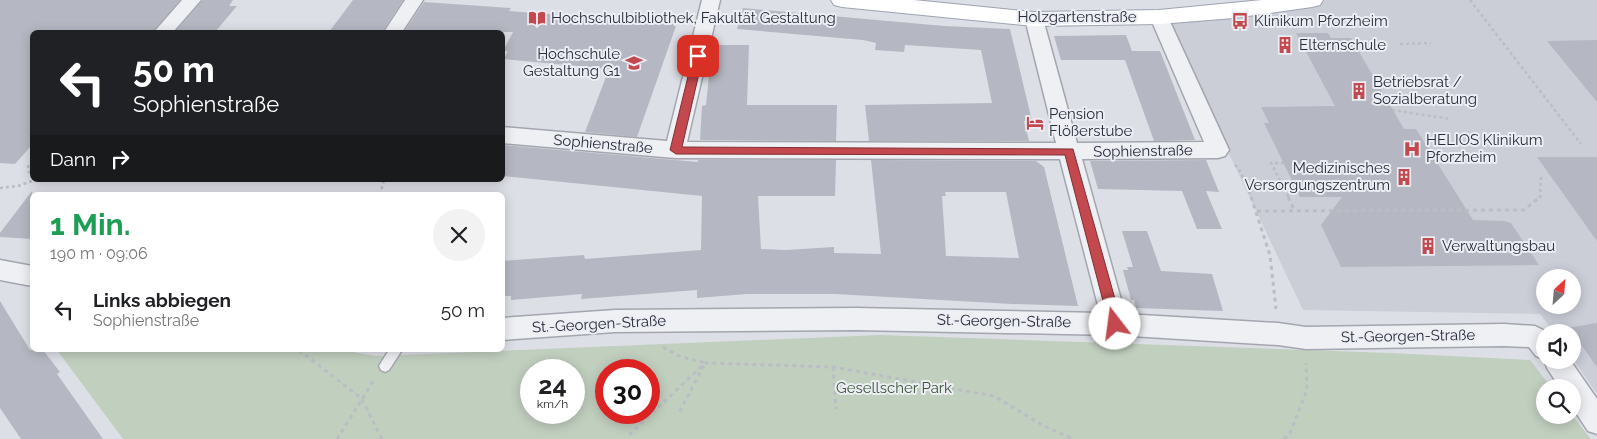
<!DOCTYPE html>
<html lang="de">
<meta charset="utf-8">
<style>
:root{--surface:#fff;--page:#f2f2f2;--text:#202124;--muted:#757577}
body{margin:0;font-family:Raleway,sans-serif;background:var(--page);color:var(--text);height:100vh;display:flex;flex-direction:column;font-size:19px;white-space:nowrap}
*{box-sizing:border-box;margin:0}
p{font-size:16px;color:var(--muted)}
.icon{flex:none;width:28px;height:28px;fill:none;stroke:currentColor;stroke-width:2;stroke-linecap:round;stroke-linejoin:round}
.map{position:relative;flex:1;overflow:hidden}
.drawer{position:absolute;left:30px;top:192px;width:475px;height:160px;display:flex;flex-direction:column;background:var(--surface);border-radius:8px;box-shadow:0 2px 12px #0003}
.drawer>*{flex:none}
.banner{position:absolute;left:30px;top:30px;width:475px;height:152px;border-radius:8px;box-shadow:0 2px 12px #0003;background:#202124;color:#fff;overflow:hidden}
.needle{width:32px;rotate:26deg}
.controls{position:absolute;left:1536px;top:269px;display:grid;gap:10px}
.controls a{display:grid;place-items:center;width:45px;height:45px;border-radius:50%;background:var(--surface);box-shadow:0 2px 12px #0003;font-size:25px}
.speed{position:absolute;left:520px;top:359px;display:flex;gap:10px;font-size:25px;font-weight:700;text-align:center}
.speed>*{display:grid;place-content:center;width:65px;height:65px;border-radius:50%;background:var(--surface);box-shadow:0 2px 12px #0003;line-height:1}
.speed small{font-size:12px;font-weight:400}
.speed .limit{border:8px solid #d22;background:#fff;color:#111}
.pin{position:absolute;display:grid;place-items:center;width:42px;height:42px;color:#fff;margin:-21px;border-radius:10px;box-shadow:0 2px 8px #0006}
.me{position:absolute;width:55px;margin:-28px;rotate:345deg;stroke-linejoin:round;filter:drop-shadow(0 0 4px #0008)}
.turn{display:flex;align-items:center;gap:18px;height:105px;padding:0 20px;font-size:22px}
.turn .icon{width:65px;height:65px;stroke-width:2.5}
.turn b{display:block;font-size:35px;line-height:42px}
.then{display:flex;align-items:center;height:48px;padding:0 20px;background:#0003;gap:10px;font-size:19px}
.round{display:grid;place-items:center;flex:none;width:52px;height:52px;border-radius:26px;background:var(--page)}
.head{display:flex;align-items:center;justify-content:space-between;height:85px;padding:0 20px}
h1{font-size:30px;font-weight:700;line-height:38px;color:#1e9e55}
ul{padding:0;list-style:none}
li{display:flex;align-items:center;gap:15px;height:65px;padding:0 20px}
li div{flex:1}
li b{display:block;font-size:19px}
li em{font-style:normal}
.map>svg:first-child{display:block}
</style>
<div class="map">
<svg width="1597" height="439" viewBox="0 0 1597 439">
<rect width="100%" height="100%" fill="#dddfe6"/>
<path fill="#cbced7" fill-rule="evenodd" d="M 1294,0 L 1597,0 L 1597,394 L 1573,359 L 1572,332 L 1554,332 L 1540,314 L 1303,310 L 1166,21 ZM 1545,278 L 1572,278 L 1572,305 L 1545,305 Z"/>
<path fill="#c1cfbf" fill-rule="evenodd" d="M 880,335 L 1390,353 L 1530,360 L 1551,387 L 1545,388 L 1545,415 L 1572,415 L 1591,439 L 123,439 L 57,350 L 341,350 L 376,356 ZM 531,370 L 574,370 L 574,412 L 531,412 ZM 606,370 L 649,370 L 649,412 L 606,412 Z"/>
<g fill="#b5b8c2" fill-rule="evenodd">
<path d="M 0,0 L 180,0 L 152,32 L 32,32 L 32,145 L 15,164 L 0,163 Z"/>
<path d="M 203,0 L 233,0 L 229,6 L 237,6 L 215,32 L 175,32 Z"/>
<path d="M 353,0 L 403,0 L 382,32 L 329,32 Z"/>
<path d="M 424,2 L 511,8 L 509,11 L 674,24 L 674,26 L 676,26 L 637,137 L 585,132 L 609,69 L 504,59 L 508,51 L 503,51 L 513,32 L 404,32 Z"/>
<path d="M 743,8 L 944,26 L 1010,29 L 1032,121 L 1024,121 L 1029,141 L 869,141 L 865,105 L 992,103 L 981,50 L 905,45 L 904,52 L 875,50 L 876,43 L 863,40 L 737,29 Z"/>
<path d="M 1296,33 L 1328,33 L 1331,38 L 1351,38 L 1404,129 L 1416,129 L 1473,220 L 1504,221 L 1511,223 L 1539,265 L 1341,267 L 1321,225 L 1342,197 L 1300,197 L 1264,123 L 1269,123 L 1261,107 L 1335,106 Z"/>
<path d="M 1126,35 L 1132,51 L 1160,51 L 1195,140 L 1154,141 L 1125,60 L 1061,60 L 1054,36 Z"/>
<path d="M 1597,40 L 1597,102 L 1547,41 Z"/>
<path d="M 715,45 L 749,45 L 747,105 L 837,105 L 836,141 L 700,140 L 702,106 L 706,105 L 709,75 L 713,75 Z"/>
<path d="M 502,145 L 698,162 L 698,160 L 836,160 L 835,196 L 758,196 L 761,249 L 786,250 L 834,247 L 834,253 L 881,254 L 871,160 L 1036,161 L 1044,167 L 1078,306 L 1012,304 L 835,294 L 747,294 L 697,298 L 697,290 L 581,299 L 582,294 L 511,300 L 511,296 L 502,296 L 502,261 L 584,255 L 585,259 L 701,250 L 702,196 L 502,176 ZM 945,192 L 1006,192 L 1019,258 L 946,256 L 942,196 L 946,196 Z"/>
<path d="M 1537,157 L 1597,157 L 1597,241 Z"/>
<path d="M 1206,160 L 1219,192 L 1206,191 L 1222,229 L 1197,229 L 1182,191 L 1098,189 L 1090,161 Z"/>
<path d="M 32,191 L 32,239 L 0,237 L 0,233 Z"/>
<path d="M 1122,231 L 1147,231 L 1161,271 L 1212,274 L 1223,311 L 1136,308 L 1134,300 L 1131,300 L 1123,270 L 1128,270 L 1127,267 L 1133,267 Z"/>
<path d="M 0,301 L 30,350 L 43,350 L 60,372 L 57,374 L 103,439 L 21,439 L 0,408 Z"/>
<path d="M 1597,323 L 1597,367 L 1572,332 L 1567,328 Z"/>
</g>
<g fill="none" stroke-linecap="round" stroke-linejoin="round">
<g stroke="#a3a6af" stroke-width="3">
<path id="service" d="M 389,350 L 402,350 L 389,370 L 385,372 L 381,370 L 379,366 Z"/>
</g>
<g stroke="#a3a6af" stroke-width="3">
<g id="minor">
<path d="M 182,0 L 201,0 L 173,32 L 154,32 Z"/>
<path d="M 405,0 L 423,0 L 402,32 L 384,32 Z"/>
<path d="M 702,0 L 720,0 L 687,142 L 1056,143 L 1025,19 L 1027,15 L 1034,13 L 1041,15 L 1043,19 L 1077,143 L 1204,142 L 1150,17 L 1152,13 L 1159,11 L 1166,13 L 1229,150 L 1225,156 L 1218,158 L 1082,159 L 1125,314 L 1278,323 L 1306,327 L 1504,324 L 1535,326 L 1547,332 L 1545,332 L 1545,360 L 1570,360 L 1597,399 L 1597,434 L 1588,431 L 1572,407 L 1572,388 L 1560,388 L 1547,368 L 1544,359 L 1536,356 L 1529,347 L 1504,346 L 1306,349 L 1278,345 L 1115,335 L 856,330 L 615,332 L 502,340 L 502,318 L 615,310 L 856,308 L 1100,313 L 1060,159 L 675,158 L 502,143 L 502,127 L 667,141 Z"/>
<path d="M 0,260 L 32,266 L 32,286 L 0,280 Z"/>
</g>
</g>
<g stroke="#9da3b0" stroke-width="2">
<path id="primary" d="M 831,0 L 914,0 L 1034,12 L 1159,10 L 1262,0 L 1323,0 L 1320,5 L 1312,7 L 1234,18 L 1159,24 L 1034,26 L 842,7 L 834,5 Z"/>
</g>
<g stroke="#bbbdc4" stroke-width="2.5" stroke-dasharray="3 3" stroke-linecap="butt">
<path d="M 1470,0 L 1581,144"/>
<path d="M 1400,44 L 1431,43"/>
<path d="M 1392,110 L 1450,119"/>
<path d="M 32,160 L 28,167 L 29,172 L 32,173"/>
<path d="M 1284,163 L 1271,163 L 1289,198"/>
<path d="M 1235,165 L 1239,169 L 1252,198"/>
<path d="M 0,188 L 18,186 L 35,180"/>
<path d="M 380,195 L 384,180"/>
<path d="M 1540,198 L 1541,175"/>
</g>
<g stroke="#bbbdc4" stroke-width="3" stroke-dasharray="4 4" stroke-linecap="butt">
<path d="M 1251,197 L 1270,255 L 1276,309"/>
<path d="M 1288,197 L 1295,211"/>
<path d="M 1257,211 L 1524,210 L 1540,197"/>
<path d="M 663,347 L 679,356 L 705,363 L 679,413"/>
<path d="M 299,350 L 361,398 L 382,439"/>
<path d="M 833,367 L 836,409"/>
<path d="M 629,435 L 705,363 L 833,367 L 994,396 L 1044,426 L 1073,439"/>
<path d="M 337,439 L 374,380"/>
<path d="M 1284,439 L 1290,433 L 1307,390 L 1306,363"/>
</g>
<use href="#service" fill="#eff0f4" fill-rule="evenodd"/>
<use href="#minor" fill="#eff0f4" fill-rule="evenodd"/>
<use href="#primary" fill="#fff" fill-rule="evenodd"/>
</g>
<path fill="#c3494e" stroke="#7f2f33" d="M 698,53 L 703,56 L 682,147 L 1073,149 L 1122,324 L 1120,327 L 1115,329 L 1111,327 L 1109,324 L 1065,155 L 676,154 L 670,150 L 693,56 Z"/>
<defs>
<g id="library-bare" transform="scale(1.35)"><path d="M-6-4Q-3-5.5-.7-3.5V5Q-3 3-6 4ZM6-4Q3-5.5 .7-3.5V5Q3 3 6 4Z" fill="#c3494e" stroke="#eceef4" stroke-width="2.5" paint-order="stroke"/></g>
<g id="bus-bare" transform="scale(1.35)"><path d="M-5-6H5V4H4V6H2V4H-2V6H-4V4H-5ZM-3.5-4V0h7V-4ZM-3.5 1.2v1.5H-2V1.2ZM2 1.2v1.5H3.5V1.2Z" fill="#c3494e" stroke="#eceef4" stroke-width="2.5" paint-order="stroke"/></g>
<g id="building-bare" transform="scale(1.35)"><path d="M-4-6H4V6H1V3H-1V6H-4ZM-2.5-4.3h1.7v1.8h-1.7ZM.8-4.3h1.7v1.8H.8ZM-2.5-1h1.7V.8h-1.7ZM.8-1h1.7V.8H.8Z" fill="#c3494e" stroke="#eceef4" stroke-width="2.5" paint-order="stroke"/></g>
<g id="university-bare" transform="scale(1.35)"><path d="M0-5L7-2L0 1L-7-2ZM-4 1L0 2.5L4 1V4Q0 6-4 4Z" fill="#c3494e" stroke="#eceef4" stroke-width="2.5" paint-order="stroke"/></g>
<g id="hotel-bare" transform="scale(1.35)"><path d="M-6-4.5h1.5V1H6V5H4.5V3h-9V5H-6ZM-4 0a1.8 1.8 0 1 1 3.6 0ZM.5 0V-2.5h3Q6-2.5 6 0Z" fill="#c3494e" stroke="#eceef4" stroke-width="2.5" paint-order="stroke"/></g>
<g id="hospital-bare" transform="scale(1.35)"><path d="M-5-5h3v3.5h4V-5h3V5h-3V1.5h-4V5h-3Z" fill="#c3494e" stroke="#eceef4" stroke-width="2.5" paint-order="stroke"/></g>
</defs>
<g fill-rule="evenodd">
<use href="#library-bare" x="537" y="18"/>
<use href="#bus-bare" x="1240" y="21"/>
<use href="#building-bare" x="1285" y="45"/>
<use href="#university-bare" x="634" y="63"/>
<use href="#building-bare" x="1359" y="91"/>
<use href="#hotel-bare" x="1035" y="123"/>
<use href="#hospital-bare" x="1412" y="149"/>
<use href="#building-bare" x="1404" y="177"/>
<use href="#building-bare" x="1428" y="246"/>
</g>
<g text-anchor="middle" stroke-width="4" stroke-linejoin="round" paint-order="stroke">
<g font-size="15" fill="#282c3b" stroke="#eceef4">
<text x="1077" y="22">Holzgartenstraße</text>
<text transform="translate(603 144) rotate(5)" y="5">Sophienstraße</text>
<text transform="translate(1143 151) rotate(-1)" y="5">Sophienstraße</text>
<text transform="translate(1004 321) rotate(1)" y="5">St.-Georgen-Straße</text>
<text transform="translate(599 324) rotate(-3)" y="5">St.-Georgen-Straße</text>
<text transform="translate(1408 336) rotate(-1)" y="5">St.-Georgen-Straße</text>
</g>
<g font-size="15" fill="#282c3b" stroke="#eceef4" text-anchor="start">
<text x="551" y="23">Hochschulbibliothek, Fakultät Gestaltung</text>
<text x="1254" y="26">Klinikum Pforzheim</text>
<text x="1299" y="50">Elternschule</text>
<text x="620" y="59" text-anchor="end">Hochschule<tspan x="620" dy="17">Gestaltung G1</tspan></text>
<text x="1373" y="87">Betriebsrat /<tspan x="1373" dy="17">Sozialberatung</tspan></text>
<text x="1049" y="119">Pension<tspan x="1049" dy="17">Flößerstube</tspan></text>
<text x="1426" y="145">HELIOS Klinikum<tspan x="1426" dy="17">Pforzheim</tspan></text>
<text x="1390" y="173" text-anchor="end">Medizinisches<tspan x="1390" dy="17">Versorgungszentrum</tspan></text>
<text x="1442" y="251">Verwaltungsbau</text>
</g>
<g font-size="15" fill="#385636" stroke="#eceef4">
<text x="894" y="393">Gesellscher Park</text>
</g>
</g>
</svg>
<div class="controls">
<a><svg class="needle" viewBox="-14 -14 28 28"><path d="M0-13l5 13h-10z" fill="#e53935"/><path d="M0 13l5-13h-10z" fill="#757577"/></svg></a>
<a><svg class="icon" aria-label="sound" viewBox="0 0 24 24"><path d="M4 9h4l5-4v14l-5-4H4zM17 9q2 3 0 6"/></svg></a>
<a><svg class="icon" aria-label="search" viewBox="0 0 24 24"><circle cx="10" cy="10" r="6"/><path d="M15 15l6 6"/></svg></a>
</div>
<div class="speed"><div>24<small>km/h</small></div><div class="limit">30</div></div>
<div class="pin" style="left:698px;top:56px;background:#d93025"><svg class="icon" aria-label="arrive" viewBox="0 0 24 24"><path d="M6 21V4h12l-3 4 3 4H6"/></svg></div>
<svg class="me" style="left:1115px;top:324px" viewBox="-20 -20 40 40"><circle r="19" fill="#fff"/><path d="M0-13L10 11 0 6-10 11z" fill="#c3494e"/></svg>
<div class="banner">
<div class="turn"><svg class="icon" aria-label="left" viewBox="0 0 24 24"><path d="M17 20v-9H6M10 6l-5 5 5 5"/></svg><div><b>50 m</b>Sophienstraße</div></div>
<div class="then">Dann<svg class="icon" aria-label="right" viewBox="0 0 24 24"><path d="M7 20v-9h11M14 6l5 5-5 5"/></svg></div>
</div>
<section class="drawer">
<div class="head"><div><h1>1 Min.</h1><p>190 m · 09:06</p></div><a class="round"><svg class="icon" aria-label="close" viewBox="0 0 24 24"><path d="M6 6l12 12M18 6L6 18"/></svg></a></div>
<ul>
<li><svg class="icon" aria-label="left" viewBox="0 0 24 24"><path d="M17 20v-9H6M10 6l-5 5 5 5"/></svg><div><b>Links abbiegen</b><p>Sophienstraße</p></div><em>50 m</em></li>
</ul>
</section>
</div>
